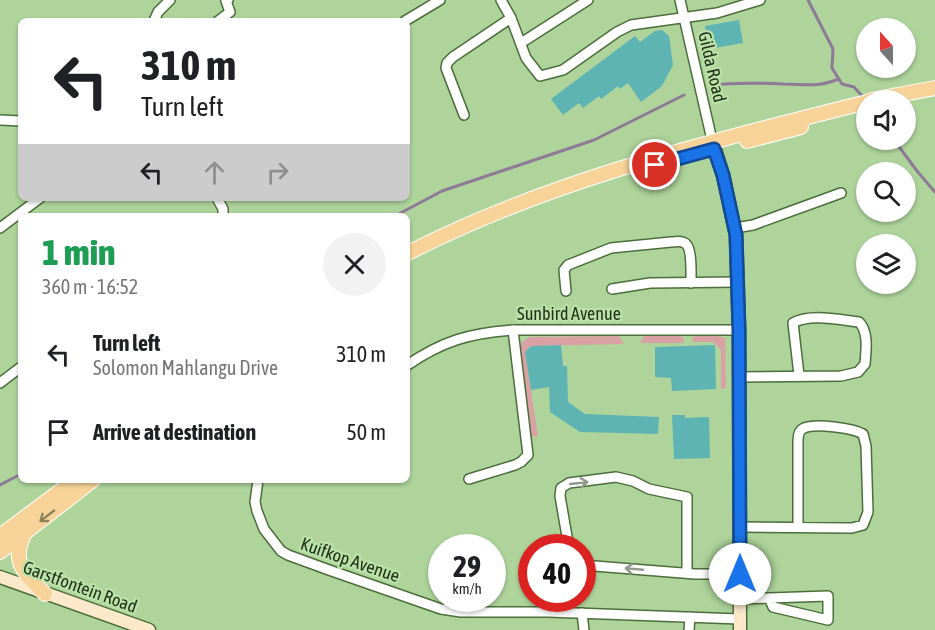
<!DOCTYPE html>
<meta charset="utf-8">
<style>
:root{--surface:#fff;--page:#f2f2f2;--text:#202124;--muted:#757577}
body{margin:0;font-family:"Asap Condensed",sans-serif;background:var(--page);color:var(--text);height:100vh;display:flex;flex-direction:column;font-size:22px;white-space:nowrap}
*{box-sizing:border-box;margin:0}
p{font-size:20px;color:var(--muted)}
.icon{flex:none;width:33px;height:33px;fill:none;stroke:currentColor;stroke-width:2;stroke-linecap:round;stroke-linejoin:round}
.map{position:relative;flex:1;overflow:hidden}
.sheet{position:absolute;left:18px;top:213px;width:392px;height:270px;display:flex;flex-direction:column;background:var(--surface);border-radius:9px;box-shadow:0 2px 4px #0004}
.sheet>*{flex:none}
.banner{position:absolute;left:18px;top:18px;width:392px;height:183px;border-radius:9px;box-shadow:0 2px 4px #0004;background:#fff;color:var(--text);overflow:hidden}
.needle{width:39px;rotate:339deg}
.buttons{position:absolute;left:856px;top:18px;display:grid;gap:12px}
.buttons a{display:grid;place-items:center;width:60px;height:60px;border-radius:50%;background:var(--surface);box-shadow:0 2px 4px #0004;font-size:30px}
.speed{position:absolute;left:428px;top:534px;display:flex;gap:12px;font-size:30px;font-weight:700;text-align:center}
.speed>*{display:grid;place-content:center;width:78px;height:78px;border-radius:50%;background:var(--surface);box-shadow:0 2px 4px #0004;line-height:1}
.speed small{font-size:15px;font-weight:400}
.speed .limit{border:9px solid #d22;background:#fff;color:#111}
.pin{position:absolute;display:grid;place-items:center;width:51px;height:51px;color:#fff;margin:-26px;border:3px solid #fff;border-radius:50%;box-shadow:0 2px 6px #0007}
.me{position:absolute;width:66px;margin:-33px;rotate:0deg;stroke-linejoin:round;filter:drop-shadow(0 0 4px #0008)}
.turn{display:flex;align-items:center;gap:21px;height:126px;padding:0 24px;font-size:27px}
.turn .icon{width:78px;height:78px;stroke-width:2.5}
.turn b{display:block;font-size:42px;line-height:51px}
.lanes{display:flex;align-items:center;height:57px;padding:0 24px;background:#0003;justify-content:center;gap:30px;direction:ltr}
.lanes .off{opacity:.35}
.round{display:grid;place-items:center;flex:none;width:63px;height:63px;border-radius:32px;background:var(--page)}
.summary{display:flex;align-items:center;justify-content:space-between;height:102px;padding:0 24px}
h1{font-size:36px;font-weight:800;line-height:45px;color:#1e9e55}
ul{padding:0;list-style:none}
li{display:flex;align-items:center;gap:18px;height:78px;padding:0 24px}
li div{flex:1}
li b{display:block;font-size:22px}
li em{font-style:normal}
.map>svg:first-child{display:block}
</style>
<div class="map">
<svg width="935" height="630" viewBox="0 0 935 630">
<rect width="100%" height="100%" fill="#aed49b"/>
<g fill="#d9a1a4">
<path d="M 681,335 L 683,338 L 684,343 L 640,343 L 644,336 Z"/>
<path d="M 696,335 L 714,335 L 725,338 L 726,388 L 721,389 L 721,350 L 713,342 L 692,342 L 693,337 Z"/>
<path d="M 619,336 L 624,344 L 531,346 L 525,352 L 538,436 L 531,437 L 519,349 L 522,342 L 530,337 Z"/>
</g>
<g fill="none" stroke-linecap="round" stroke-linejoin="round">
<g stroke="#8e7a97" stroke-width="3">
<path d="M 808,0 L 833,49 L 832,68 L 842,84 L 854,87 L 864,98"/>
<path d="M 713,85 C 736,82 760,83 784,84 C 807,84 815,88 839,79"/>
<path d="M 894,140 L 917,171 L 935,192"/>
<path d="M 395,216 L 442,191 L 594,140 L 684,95"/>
<path d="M 0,485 L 21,474"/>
</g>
</g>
<g fill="#5eb3b3">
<path d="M 739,20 L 743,43 L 709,49 L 705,26 Z"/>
<path d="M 662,30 L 669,36 L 673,65 L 662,86 L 641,102 L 628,83 L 620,89 L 618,86 L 601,99 L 599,96 L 583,108 L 579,103 L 563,115 L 551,99 L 635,36 L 640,42 L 655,31 Z"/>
<path d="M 561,345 L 563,366 L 567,366 L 568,402 L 585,414 L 659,417 L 658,434 L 580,432 L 550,412 L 549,387 L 531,390 L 525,352 L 531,346 Z"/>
<path d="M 715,345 L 716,389 L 672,391 L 671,378 L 655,377 L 655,347 Z"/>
<path d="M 672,415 L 685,415 L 685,418 L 709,417 L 710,458 L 674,459 Z"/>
</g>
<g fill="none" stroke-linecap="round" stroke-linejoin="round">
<g stroke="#4c6e3a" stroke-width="12">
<g id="street">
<path d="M 501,0 L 511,18 L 526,58 L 540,76 L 563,70 L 617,32 L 631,25 L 717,13 L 760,0"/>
<path d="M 680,0 L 712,140"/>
<path d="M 154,21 L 158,12 L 170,0"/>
<path d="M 218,21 L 230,12 L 226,1 L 228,0"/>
<path d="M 405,21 L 440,0"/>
<path d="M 521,43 L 588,0"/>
<path d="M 464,115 L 446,68 L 447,63 L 453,57 L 511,18"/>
<path d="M 0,120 L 21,121"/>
<path d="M 217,198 L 223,209 L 223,216"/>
<path d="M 0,228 L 40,198"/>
<path d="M 735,228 L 753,225 L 841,193"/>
<path d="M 612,289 L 650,283 L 738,282"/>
<path d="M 566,291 L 564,270 L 568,265 L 611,248 L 671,242 C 676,242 682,240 686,244 C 692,249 691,274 691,283"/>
<path d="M 406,366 C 442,341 470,333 513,330 L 739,330"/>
<path d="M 739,377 L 841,376 L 858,372 L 865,364 C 866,351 869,332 859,322 C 840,320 810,313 793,323 L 799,375"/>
<path d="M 0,383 L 21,367"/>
<path d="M 469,479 L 515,465 L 521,462 L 528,455 L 513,330"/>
<path d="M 258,480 L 255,502 L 257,511 L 264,529 L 281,551 L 288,555 L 329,570 L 441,609 L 461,612 L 548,612 L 740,619"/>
<path d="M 740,527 L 852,528 L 863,525 L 868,512 L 866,446 L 863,434 C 853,428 815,423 804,428 C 799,430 798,436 798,441 L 798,526"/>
<path d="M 569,548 L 560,496 L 561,488 L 569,483 L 616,477 L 633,481 L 649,489 L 687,497 L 687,573"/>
<path d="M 582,565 L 695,574 L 740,574"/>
<path d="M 740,599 L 828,596 L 828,620 L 773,607 L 769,598"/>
<path d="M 582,613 L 584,630"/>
<path d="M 689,630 L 690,617"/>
</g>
</g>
<g stroke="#4c6e3a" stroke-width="15">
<g id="secondary">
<path d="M 712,140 L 723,175 L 736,235 L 739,330 L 740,630"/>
<path d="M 0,577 L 149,630"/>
</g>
</g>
<g stroke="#fff" stroke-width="16">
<g id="primary">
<path d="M 871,100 L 935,88"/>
<path d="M 747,141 L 801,127"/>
<path d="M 406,254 C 552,179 710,142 867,102"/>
<path d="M 24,535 C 10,563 26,574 45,594"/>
<path d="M 0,536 L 75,480"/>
<path d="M 0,552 L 93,480"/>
</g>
</g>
<use href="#street" stroke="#fff" stroke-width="9"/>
<use href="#secondary" stroke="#fce9cc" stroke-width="12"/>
<use href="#primary" stroke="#f8d399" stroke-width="14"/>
</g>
<defs><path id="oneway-shaft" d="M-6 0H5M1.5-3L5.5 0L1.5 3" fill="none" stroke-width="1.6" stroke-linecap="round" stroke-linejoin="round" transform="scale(1.5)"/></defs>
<g stroke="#91988d">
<use href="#oneway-shaft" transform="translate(579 483) rotate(-6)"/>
<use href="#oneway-shaft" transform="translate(634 569) rotate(-175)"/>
</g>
<use stroke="#8e825a" href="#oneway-shaft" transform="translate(47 516) rotate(142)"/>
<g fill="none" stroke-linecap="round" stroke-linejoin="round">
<g stroke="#114b97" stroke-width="15">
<path id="route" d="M 655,165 L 714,149 L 723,175 L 736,235 L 739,330 L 740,574"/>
</g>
<use href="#route" stroke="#1a73e8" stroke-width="10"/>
</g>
<g text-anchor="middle" stroke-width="4.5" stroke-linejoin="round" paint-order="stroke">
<g font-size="18" fill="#23321b" stroke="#bae1a7">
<text transform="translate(712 67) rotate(77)" y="6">Gilda Road</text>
<text x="569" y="320">Sunbird Avenue</text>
<text transform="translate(350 560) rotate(19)" y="6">Kuifkop Avenue</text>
<text transform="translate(80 587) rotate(20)" y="6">Garstfontein Road</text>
</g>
</g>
</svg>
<div class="buttons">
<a><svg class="needle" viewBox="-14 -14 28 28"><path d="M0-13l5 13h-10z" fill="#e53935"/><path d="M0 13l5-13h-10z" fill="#757577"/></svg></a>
<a><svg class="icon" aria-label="sound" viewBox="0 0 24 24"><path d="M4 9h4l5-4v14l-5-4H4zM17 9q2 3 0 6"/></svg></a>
<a><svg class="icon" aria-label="search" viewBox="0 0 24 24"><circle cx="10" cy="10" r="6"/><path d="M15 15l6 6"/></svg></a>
<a><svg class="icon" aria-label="layers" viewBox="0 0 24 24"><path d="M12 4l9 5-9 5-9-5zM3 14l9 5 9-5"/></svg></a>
</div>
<div class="speed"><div>29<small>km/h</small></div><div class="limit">40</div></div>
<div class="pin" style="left:655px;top:165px;background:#d93025"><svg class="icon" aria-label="arrive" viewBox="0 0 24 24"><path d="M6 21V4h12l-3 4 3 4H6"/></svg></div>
<svg class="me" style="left:740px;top:574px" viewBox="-20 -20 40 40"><circle r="19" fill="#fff"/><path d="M0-13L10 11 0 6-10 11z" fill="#1a73e8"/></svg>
<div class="banner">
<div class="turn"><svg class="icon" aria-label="left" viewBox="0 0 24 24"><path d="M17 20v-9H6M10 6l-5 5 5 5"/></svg><div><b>310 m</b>Turn left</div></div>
<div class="lanes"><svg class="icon" aria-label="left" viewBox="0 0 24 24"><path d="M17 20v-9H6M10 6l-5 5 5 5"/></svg><svg class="icon off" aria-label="ahead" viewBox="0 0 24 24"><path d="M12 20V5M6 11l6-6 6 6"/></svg><svg class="icon off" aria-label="right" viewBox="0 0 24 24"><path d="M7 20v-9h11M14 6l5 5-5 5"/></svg></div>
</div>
<section class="sheet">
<div class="summary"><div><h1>1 min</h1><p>360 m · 16:52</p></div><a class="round"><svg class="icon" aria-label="close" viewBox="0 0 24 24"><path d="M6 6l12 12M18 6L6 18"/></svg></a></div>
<ul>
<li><svg class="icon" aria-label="left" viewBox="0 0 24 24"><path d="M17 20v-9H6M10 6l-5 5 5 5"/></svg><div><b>Turn left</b><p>Solomon Mahlangu Drive</p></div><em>310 m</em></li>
<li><svg class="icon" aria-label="arrive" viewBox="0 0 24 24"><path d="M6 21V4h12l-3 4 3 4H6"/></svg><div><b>Arrive at destination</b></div><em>50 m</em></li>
</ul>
</section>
</div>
